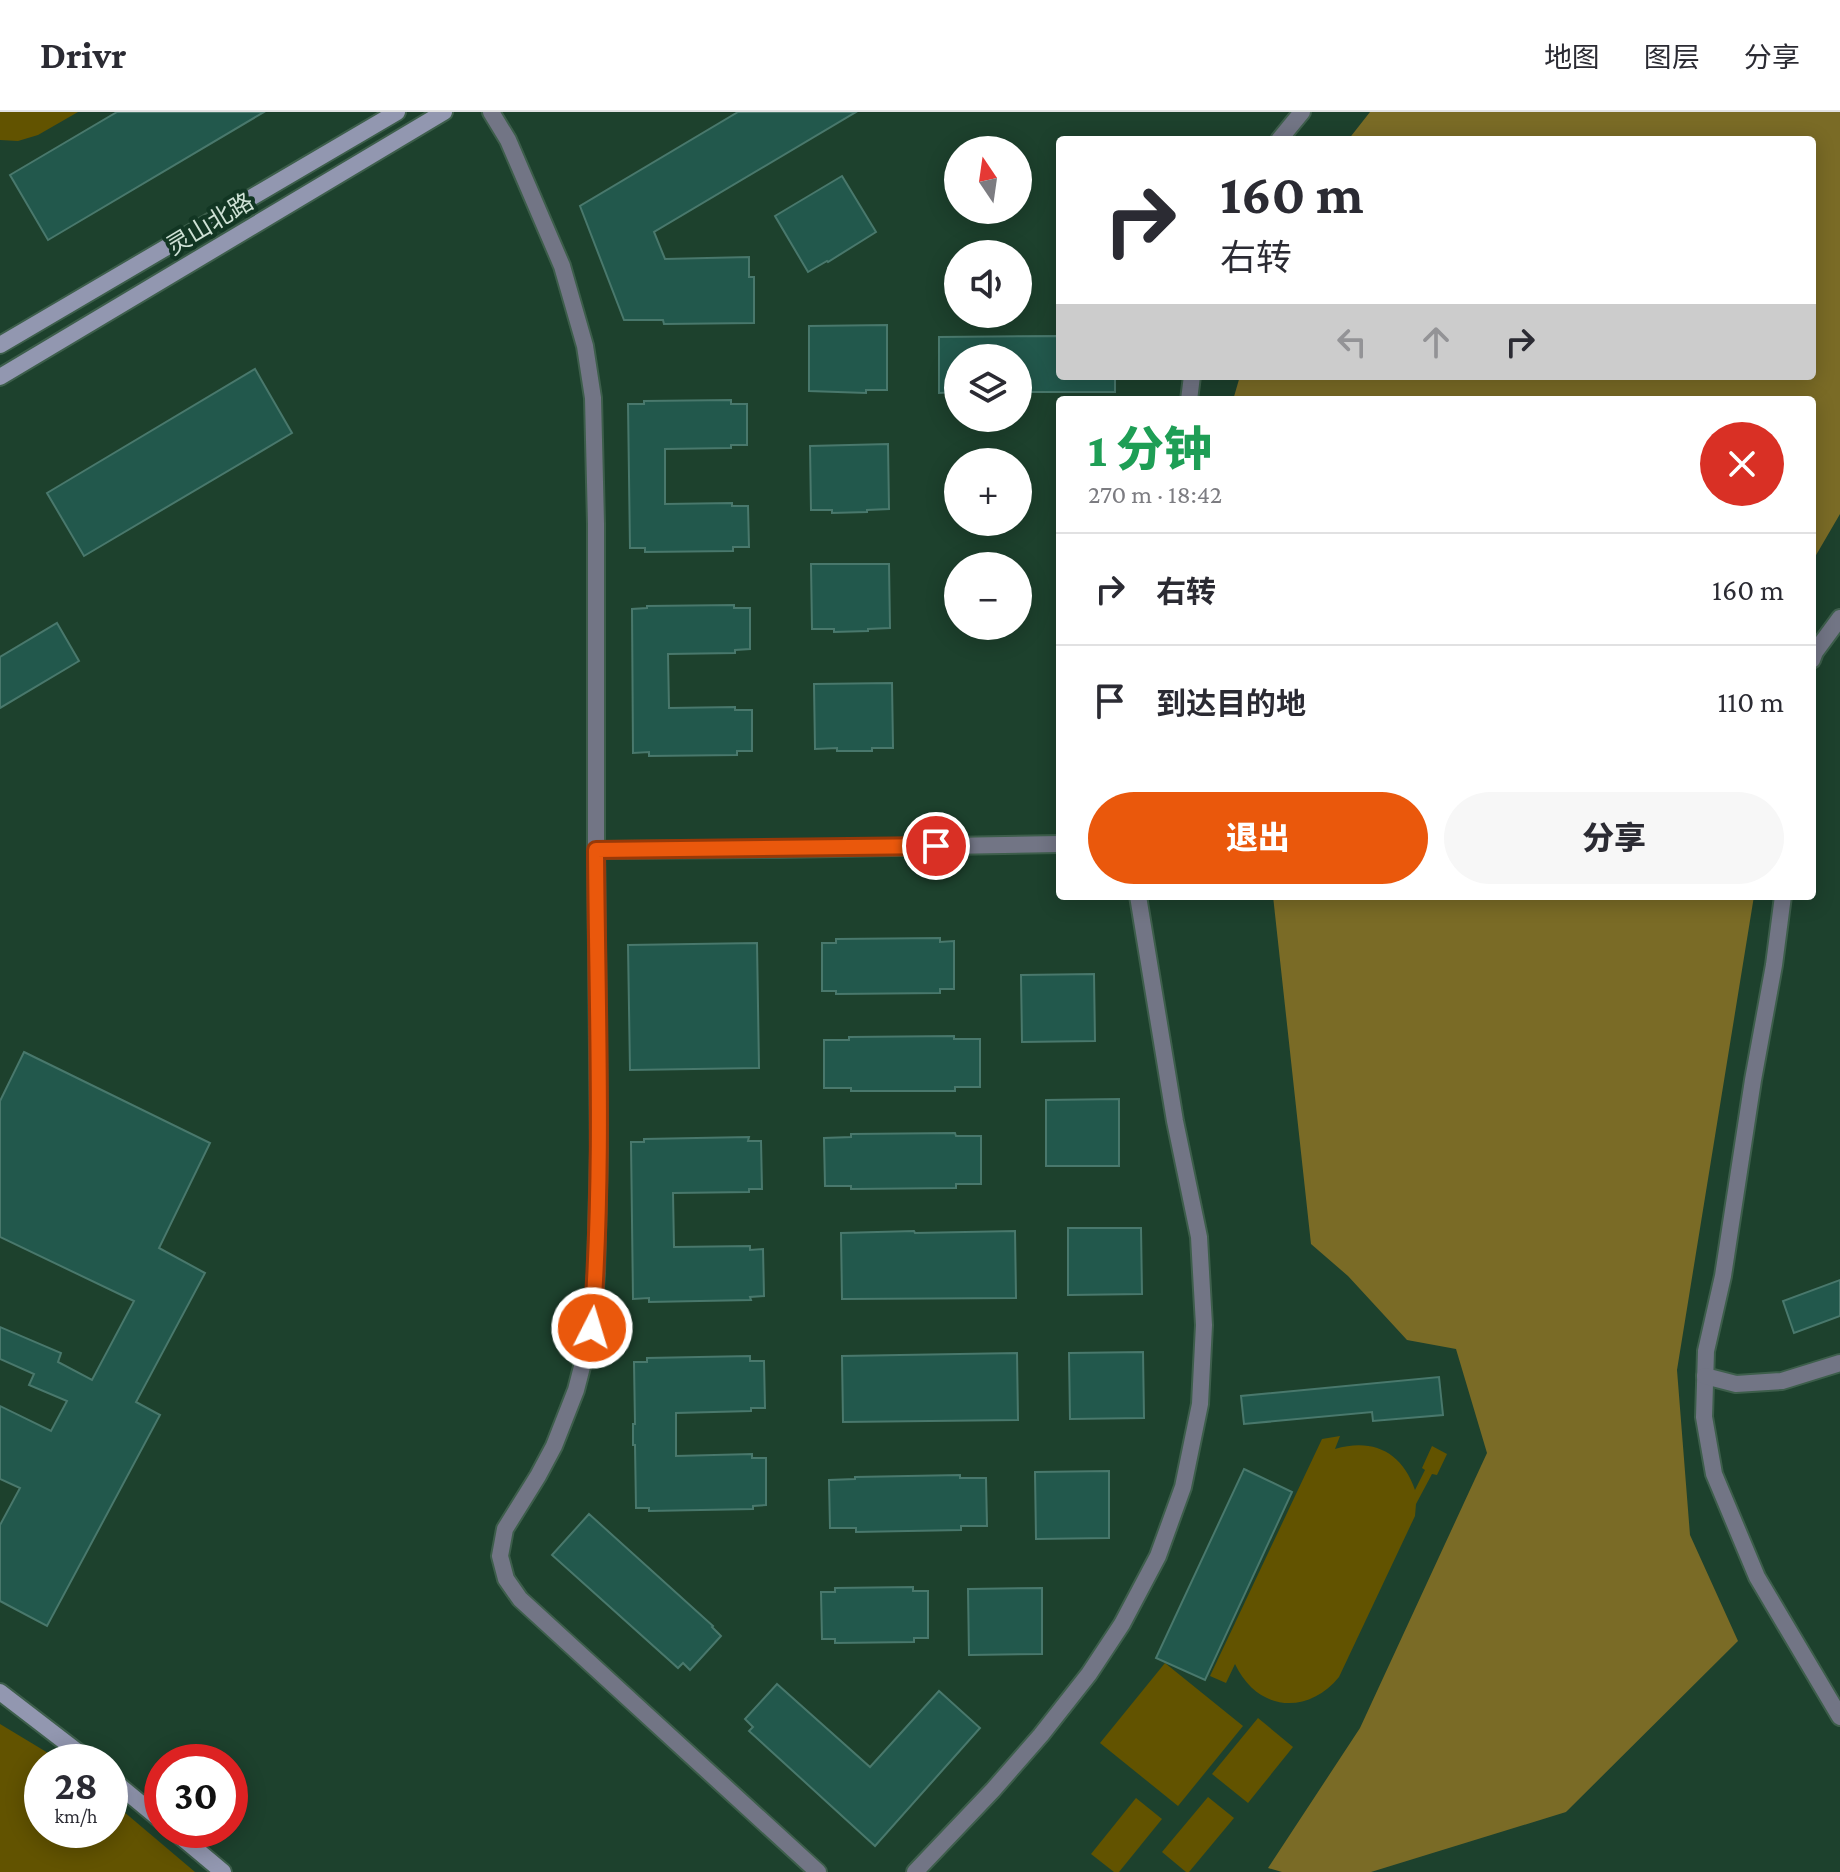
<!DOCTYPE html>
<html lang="zh">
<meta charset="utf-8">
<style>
:root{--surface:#fff;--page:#f7f7f7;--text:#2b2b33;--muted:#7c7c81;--line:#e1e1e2;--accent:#ea580c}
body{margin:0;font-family:"Crimson Pro","Noto Sans SC",serif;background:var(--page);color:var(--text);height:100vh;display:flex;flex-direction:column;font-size:30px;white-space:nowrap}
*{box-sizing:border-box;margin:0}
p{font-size:26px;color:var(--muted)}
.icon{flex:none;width:44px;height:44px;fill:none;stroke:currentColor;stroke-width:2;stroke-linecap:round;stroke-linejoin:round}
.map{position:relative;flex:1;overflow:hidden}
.details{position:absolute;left:1056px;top:284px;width:760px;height:504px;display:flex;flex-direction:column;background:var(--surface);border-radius:8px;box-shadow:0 4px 20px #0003}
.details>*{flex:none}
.guide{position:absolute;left:1056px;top:24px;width:760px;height:244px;border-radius:8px;box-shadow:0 4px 20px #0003;background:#fff;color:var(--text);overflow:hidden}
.needle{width:52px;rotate:347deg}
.tools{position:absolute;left:944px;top:24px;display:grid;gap:16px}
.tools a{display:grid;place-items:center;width:88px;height:88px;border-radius:50%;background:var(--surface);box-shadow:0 4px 20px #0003;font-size:40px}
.speed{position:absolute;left:24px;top:1632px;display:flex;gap:16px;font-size:40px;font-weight:700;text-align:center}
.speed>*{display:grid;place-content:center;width:104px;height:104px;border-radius:50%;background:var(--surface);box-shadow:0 4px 20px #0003;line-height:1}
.speed small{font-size:20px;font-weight:400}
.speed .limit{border:12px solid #d22;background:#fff;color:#111}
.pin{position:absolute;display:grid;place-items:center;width:68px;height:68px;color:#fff;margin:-34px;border:4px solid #fff;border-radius:50%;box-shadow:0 2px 8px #0007}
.me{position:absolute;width:88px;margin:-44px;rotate:5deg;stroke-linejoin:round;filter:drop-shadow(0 0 6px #0008)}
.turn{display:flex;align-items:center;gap:28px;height:168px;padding:0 32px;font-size:36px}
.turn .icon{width:104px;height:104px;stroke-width:2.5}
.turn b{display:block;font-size:56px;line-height:68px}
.lanes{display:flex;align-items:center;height:76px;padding:0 32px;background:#0003;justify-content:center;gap:40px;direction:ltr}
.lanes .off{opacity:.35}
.round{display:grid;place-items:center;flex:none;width:84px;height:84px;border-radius:42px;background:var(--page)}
.headline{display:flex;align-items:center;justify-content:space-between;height:136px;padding:0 32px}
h1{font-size:48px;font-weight:800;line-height:60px;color:#1e9e55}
.primary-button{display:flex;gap:16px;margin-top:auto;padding:16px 32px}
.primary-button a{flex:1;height:92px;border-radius:48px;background:var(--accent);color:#fff;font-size:32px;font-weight:800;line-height:92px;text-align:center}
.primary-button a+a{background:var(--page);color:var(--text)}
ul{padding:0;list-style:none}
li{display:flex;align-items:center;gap:24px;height:112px;padding:0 32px;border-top:2px solid var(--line)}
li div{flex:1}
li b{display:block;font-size:30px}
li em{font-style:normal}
header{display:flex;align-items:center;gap:48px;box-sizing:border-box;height:112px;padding:0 40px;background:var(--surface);border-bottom:2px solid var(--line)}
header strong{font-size:38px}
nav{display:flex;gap:44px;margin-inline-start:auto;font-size:28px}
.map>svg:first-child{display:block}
</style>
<header>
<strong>Drivr</strong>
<nav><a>地图</a><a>图层</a><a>分享</a></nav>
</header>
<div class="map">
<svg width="1840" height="1760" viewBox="0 0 1840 1760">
<rect width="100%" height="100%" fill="#1d412d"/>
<g fill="#625300">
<path d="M 0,0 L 78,0 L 38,23 L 18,29 L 0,28 Z"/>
<path d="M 1340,1324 L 1335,1337 C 1373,1326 1402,1340 1415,1378 L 1425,1358 L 1422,1356 L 1432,1334 L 1447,1342 L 1437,1363 L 1432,1362 L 1416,1392 L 1415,1404 L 1339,1565 C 1307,1604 1257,1599 1235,1552 L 1226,1571 L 1210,1564 L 1322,1327 Z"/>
<path d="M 1165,1551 L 1243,1614 L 1178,1694 L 1100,1631 Z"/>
<path d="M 1258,1606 L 1293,1635 L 1248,1691 L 1212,1662 Z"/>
<path d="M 0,1612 L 63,1650 L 42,1650 L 42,1718 L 110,1718 L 110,1688 L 195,1760 L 0,1760 Z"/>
<path d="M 1208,1685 L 1234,1706 L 1189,1760 L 1186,1760 L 1162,1740 Z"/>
<path d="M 1136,1686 L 1162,1707 L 1119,1760 L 1114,1760 L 1091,1742 Z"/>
</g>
<g fill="#7a6b26">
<path d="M 1370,0 L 1840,0 L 1840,402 L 1812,450 L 1812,288 L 1233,288 L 1240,264 L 1812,264 L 1812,28 L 1348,28 Z"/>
<path d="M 1273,784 L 1754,784 L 1677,1258 L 1690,1423 L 1738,1529 L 1566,1700 L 1371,1760 L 1282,1760 L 1268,1756 L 1360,1616 L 1487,1341 L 1456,1237 L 1407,1228 L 1348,1164 L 1311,1132 Z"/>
</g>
<g fill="#22584c" stroke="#49786c" stroke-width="2">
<path d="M 117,0 L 264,0 L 48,128 L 10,63 Z"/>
<path d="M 738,0 L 856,0 L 654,120 L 665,147 L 749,145 L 749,165 L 754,165 L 754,211 L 664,212 L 663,208 L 624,208 L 580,94 Z"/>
<path d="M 842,64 L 876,120 L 828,150 L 827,149 L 808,160 L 775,104 Z"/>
<path d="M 887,213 L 887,278 L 866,278 L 866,281 L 809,279 L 809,214 Z"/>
<path d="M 1060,224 L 1060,264 L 1115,264 L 1115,280 L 1018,280 L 1018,246 L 958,246 L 958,280 L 939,281 L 939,225 Z"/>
<path d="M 255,257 L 292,321 L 84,444 L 47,381 Z"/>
<path d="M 731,288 L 731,292 L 747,292 L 747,333 L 731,333 L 731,336 L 665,337 L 665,392 L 732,391 L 732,394 L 748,394 L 749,435 L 733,435 L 733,439 L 645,440 L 645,436 L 630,436 L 628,292 L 644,292 L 644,289 Z"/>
<path d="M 888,332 L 889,397 L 867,398 L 867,400 L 832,401 L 832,398 L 811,398 L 810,334 Z"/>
<path d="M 811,452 L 889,452 L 890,516 L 868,517 L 868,519 L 834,520 L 834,517 L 812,517 Z"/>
<path d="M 734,493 L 734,496 L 750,496 L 750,537 L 735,538 L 735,541 L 668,542 L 669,596 L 735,595 L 735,598 L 752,598 L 752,639 L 737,639 L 737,643 L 649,644 L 649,640 L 633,641 L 632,497 L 647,496 L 647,494 Z"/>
<path d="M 57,511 L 79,549 L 0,596 L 0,545 Z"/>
<path d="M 892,571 L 893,636 L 872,636 L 872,639 L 837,639 L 837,636 L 815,637 L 814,572 Z"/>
<path d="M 940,826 L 940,830 L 954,829 L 954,877 L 940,877 L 940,881 L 836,882 L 836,879 L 822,879 L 822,831 L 836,831 L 836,827 Z"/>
<path d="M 757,831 L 759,956 L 630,958 L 628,833 Z"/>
<path d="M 1094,862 L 1095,929 L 1022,930 L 1021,863 Z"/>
<path d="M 954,924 L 954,927 L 980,927 L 980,975 L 955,975 L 955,979 L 851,979 L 851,976 L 824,976 L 824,928 L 849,928 L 849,925 Z"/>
<path d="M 24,940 L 210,1031 L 159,1136 L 205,1161 L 136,1290 L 160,1303 L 47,1514 L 0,1489 L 0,1413 L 20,1376 L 0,1367 L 0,1294 L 51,1319 L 67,1289 L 29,1273 L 34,1262 L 0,1247 L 0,1215 L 61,1241 L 58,1250 L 92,1268 L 134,1189 L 0,1125 L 0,989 Z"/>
<path d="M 1119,987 L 1119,1054 L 1046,1054 L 1046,988 Z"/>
<path d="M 955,1021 L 956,1024 L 981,1024 L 981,1072 L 956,1072 L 956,1076 L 851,1077 L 851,1074 L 825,1074 L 824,1026 L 851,1025 L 851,1022 Z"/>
<path d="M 749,1025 L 748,1029 L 761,1029 L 762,1077 L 749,1077 L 749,1080 L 673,1081 L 674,1135 L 750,1134 L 750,1138 L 763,1137 L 764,1184 L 750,1185 L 751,1188 L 649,1190 L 649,1186 L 633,1187 L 631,1030 L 644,1030 L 644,1027 Z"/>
<path d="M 1068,1116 L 1141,1116 L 1142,1182 L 1068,1183 Z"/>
<path d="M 914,1119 L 915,1121 L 1015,1119 L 1016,1186 L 842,1187 L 841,1121 Z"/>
<path d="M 1840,1168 L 1840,1204 L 1794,1221 L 1783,1189 Z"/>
<path d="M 1143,1240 L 1144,1306 L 1070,1307 L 1069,1241 Z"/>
<path d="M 1017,1241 L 1018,1308 L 843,1310 L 842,1244 Z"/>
<path d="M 750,1244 L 750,1249 L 764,1249 L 765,1296 L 751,1296 L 751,1299 L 676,1301 L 676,1344 L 752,1342 L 752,1346 L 766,1346 L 766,1393 L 753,1394 L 753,1397 L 649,1399 L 649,1396 L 636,1396 L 635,1333 L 633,1333 L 633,1312 L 635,1312 L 634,1250 L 647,1250 L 647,1246 Z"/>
<path d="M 1439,1265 L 1443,1303 L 1373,1309 L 1372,1300 L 1244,1312 L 1241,1284 Z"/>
<path d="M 1244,1357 L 1292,1380 L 1205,1568 L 1156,1546 Z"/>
<path d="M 1109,1359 L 1109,1426 L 1036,1427 L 1035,1360 Z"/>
<path d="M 960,1363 L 960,1366 L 986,1366 L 987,1414 L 961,1414 L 961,1418 L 856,1420 L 856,1416 L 830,1416 L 829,1368 L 855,1367 L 855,1365 Z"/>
<path d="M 589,1402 L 713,1514 L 712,1515 L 721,1524 L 690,1558 L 683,1551 L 678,1556 L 552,1443 Z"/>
<path d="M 913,1475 L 913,1479 L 928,1479 L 928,1526 L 914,1526 L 914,1530 L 835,1531 L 835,1527 L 822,1527 L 821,1480 L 835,1480 L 835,1476 Z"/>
<path d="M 1042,1476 L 1042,1542 L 969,1543 L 968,1477 Z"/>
<path d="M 777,1572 L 870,1655 L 939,1579 L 980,1616 L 875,1734 L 749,1619 L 753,1615 L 745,1607 Z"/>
</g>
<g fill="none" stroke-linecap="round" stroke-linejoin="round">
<g stroke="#3d5e4b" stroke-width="20">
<g id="street">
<path d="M 491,0 L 508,28 L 562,154 L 585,234 L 593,286 L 596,412 L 596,738 L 599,1039 L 596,1161 L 592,1216 L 576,1278 L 554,1334 L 538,1364 L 505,1417 L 500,1444 L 506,1467 L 520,1487 L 818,1760"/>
<path d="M 1279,28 L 1302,0"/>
<path d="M 1189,288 L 1192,264"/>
<path d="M 1812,548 L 1815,540 L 1840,506"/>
<path d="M 596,738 L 780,737 L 1060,732"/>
<path d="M 1783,784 L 1774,853 L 1753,968 L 1723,1164 L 1706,1239 L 1704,1305 L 1714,1362 L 1757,1465 L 1840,1605"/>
<path d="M 1705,1264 L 1736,1272 L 1782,1269 L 1840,1251"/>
<path d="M 915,1760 L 993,1678 L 1041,1623 L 1089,1562 L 1122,1512 L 1158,1444 L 1183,1375 L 1200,1292 L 1204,1213 L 1199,1125 L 1175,1009 L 1138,784"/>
</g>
</g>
<g stroke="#3d5e4b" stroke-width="20">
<g id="secondary">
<path d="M 0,233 L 397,0"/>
<path d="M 0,265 L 444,0"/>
<path d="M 0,1580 L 91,1650"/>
<path d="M 110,1666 L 162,1709"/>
<path d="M 173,1718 L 223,1760"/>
</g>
</g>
<use href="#street" stroke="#727585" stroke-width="16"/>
<use href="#secondary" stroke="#9297b0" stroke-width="16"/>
</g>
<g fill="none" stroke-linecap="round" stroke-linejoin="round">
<g stroke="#983908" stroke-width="20">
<path id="route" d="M 592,1216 C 604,1057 597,897 596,738 L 936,734"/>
</g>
<use href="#route" stroke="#ea580c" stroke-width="14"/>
</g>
<g text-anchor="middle" stroke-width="8" stroke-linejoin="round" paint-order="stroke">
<g font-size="24" fill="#cee1d5" stroke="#123623">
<text transform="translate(210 112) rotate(-31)" y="8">灵山北路</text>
</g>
</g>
</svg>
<div class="tools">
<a><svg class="needle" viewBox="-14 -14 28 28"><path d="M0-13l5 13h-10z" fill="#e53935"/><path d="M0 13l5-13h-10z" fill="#7c7c81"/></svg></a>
<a><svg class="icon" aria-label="sound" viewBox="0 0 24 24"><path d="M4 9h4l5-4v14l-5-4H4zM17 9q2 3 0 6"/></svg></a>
<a><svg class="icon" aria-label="layers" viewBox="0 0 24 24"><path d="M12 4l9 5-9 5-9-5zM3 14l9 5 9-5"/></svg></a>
<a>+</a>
<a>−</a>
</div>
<div class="speed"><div>28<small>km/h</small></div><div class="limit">30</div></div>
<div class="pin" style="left:936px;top:734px;background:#d93025"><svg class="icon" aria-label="arrive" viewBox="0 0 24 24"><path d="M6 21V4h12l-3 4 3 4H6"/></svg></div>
<svg class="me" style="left:592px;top:1216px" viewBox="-20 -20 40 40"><circle r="17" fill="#ea580c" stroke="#fff" stroke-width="3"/><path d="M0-11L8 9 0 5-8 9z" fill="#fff"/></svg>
<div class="guide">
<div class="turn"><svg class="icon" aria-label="right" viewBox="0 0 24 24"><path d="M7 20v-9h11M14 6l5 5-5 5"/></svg><div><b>160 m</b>右转</div></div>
<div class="lanes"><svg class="icon off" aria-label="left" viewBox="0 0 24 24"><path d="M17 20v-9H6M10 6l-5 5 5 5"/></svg><svg class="icon off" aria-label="ahead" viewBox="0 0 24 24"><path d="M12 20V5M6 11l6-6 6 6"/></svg><svg class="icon" aria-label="right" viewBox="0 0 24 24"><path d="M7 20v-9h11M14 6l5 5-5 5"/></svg></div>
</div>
<section class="details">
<div class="headline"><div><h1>1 分钟</h1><p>270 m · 18:42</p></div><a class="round" style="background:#d93025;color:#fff"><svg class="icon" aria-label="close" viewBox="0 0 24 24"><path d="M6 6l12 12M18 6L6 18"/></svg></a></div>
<ul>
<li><svg class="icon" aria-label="right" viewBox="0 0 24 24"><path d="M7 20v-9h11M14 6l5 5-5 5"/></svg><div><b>右转</b></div><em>160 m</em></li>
<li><svg class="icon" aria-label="arrive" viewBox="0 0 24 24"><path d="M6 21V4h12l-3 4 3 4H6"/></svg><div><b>到达目的地</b></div><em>110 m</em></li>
</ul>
<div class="primary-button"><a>退出</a><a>分享</a></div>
</section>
</div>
